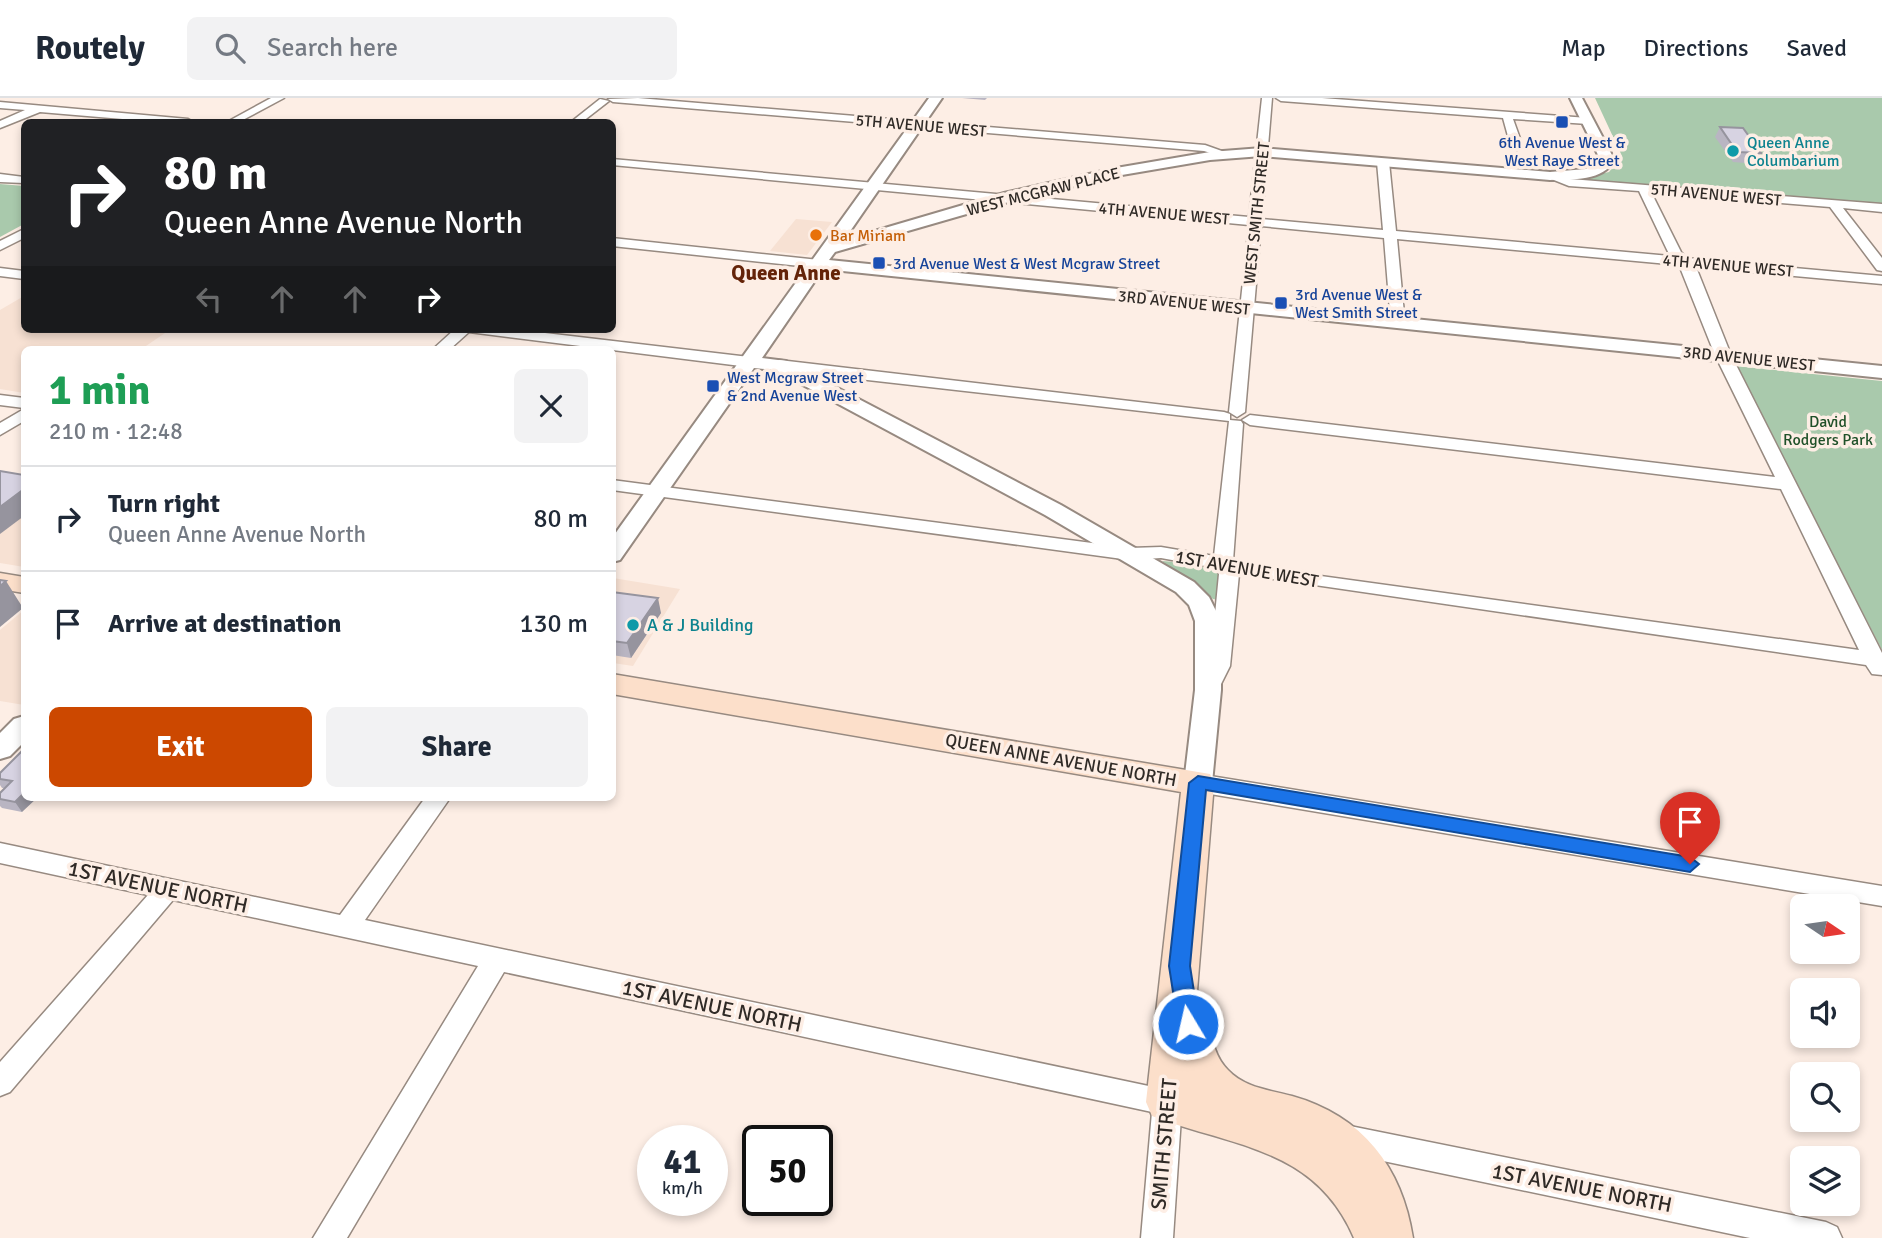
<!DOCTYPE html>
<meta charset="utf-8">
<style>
:root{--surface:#fff;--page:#f2f2f3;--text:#1f2937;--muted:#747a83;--line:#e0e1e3;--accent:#cc4800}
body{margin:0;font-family:Signika,sans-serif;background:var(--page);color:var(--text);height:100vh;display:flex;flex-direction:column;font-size:26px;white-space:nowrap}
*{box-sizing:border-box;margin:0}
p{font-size:23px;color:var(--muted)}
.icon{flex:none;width:38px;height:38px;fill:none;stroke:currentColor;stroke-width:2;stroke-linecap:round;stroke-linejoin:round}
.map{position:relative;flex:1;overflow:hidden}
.drawer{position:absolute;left:21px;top:248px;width:595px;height:455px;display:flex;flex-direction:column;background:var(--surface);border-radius:10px;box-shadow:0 4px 10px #0003}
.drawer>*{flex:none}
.hud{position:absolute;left:21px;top:21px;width:595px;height:214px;border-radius:10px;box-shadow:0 4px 10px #0003;background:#202124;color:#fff;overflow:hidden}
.needle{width:46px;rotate:103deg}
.tools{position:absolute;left:1790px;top:796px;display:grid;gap:14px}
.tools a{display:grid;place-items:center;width:70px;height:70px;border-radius:10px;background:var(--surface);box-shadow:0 4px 10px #0003;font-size:35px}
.speed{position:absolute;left:637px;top:1027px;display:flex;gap:14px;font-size:35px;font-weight:700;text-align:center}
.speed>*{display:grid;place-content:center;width:91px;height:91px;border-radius:50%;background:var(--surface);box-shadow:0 4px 10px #0003;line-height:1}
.speed small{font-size:18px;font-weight:400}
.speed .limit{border:4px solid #111;border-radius:10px;background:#fff;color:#111}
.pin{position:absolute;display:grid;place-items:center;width:60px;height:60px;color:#fff;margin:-72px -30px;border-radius:50% 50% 50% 0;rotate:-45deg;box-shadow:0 0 7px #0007}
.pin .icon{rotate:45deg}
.me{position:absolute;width:77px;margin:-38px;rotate:351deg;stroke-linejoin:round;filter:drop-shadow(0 0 5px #0008)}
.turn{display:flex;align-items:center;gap:24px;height:147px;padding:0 28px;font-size:32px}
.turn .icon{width:91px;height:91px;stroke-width:2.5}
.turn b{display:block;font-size:49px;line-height:60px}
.lanes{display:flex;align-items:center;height:66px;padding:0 28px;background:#0003;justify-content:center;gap:35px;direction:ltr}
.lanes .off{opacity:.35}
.round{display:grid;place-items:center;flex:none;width:74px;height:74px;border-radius:10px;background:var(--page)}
.head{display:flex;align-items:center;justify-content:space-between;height:119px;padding:0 28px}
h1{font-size:42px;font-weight:700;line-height:52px;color:#1e9e55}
.primary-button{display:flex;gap:14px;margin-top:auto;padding:14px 28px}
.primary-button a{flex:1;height:80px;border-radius:10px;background:var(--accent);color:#fff;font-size:28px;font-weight:700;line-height:80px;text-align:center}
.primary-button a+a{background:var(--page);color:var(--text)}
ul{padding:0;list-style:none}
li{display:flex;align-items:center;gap:21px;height:105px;padding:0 28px;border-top:2px solid var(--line)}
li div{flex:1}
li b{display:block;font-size:26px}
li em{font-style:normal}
header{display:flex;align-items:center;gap:42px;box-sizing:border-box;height:98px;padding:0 35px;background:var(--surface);border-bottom:2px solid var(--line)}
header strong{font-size:33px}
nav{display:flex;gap:38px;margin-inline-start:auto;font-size:24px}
.search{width:490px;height:63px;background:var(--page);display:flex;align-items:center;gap:18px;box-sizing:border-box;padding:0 24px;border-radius:10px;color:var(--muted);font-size:26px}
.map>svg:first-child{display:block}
</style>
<header>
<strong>Routely</strong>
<div class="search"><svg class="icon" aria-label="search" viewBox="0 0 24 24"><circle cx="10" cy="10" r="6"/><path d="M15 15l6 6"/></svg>Search here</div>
<nav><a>Map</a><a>Directions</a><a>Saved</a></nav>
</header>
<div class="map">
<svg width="1882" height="1140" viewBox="0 0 1882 1140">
<rect width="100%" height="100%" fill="#fdeee5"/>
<g fill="#f7e1d3">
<path d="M 796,121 L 832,124 L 807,157 L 770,153 Z"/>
<path d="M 24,198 L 24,231 L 171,231 L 140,252 L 24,252 L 24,295 L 0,291 L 0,212 Z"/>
<path d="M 0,385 L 24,389 L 24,469 L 0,465 Z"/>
<path d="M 613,480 L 680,491 L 633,568 L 613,565 Z"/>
<path d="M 24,512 L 24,607 L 0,603 L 0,532 Z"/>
</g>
<g fill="#a9c9ac">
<path d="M 1595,0 L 1882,0 L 1882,106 L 1577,81 L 1609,74 L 1622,58 Z"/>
<path d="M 0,86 L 24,88 L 24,126 L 0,139 Z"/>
<path d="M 1735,268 L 1882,283 L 1882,552 Z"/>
<path d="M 1162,463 L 1213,467 L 1222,474 L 1219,502 L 1213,501 Z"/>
</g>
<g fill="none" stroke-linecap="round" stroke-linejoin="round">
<g stroke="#978a81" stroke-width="3">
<g id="minor">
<path d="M 271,0 L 284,0 L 239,24 L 227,24 Z"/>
<path d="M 638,0 L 1205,47 L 1233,57 L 1227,60 L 1204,53 L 613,4 L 608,1 Z"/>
<path d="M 1262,0 L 1272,0 L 1262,121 L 1383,132 L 1377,64 L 1383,61 L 1389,64 L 1396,133 L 1670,158 L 1639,93 L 1569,88 L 1544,78 L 1550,74 L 1570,81 L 1882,106 L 1882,114 L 1843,110 L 1882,160 L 1882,173 L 1877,172 L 1830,109 L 1651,94 L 1681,154 L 1687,160 L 1882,178 L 1882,186 L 1696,169 L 1731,257 L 1882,555 L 1882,577 L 1872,576 L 1866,567 L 1239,476 L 1230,568 L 1218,592 L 1202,592 L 1199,587 L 1210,568 L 1219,476 L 1216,470 L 1161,460 L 1130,462 L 612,392 L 612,382 L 1130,450 L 1161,449 L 1214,458 L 1229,323 L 779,272 L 771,267 L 779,262 L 1224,314 L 1230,316 L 1230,322 L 1241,323 L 1243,326 L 1233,463 L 1262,470 L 1859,552 L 1781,391 L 1250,327 L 1242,322 L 1250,317 L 1775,379 L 1715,257 L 1679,167 L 1397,141 L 1405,226 L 1398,230 L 1391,226 L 1384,140 L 1261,128 L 1245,314 L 1237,319 L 1229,314 L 1249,127 L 612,67 L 612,61 L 1249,119 Z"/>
<path d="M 1276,0 L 1322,0 L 1588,20 L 1593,23 L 1588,26 L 1513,21 L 1523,49 L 1517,52 L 1511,49 L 1503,20 L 1281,3 Z"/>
<path d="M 600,1 L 609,3 L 582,24 L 571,24 Z"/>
<path d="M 0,4 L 188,21 L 193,24 L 158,24 L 40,14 L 0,30 L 0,23 L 25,12 L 0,10 Z"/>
<path d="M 0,76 L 24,79 L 24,85 L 0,84 Z"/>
<path d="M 24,131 L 24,140 L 0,152 L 0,143 Z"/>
<path d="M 612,140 L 819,162 L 826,166 L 819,170 L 612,148 Z"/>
<path d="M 0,170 L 24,173 L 24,181 L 0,178 Z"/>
<path d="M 455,231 L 511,231 L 749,259 L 757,264 L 749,269 L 469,234 L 449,252 L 432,252 Z"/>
<path d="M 0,297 L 24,300 L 24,310 L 0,307 Z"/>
<path d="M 24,311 L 24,323 L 0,337 L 0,325 Z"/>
<path d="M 1198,676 L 1882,788 L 1882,808 L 1198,694 L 1190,691 L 1186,685 L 1190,679 Z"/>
<path d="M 425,700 L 450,700 L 365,822 L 1177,994 L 1182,1004 L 1173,1140 L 1141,1140 L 1152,1014 L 504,874 L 347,1140 L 313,1140 L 478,868 L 173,802 L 10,994 L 0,998 L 0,964 L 148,797 L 0,765 L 0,745 L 340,817 Z"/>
<path d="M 1345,1027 L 1826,1124 L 1837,1129 L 1842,1140 L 1750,1140 L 1345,1055 L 1334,1051 L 1330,1041 L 1334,1031 Z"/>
</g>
</g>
<g stroke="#978a81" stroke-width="4">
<g id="tertiary">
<path d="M 929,0 L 942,0 L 844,142 L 1004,95 L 1116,70 L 1210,54 L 1262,50 L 1550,74 L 1586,71 L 1600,61 L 1570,0 L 1582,0 L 1614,61 C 1605,84 1571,81 1550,82 L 1262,58 L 1210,62 L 1116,78 L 1008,104 L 835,154 L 829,162 L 1882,268 L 1882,280 L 823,171 L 762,260 L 786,263 L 1061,407 L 1194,484 L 1209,499 L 1221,523 L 1221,592 L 1212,685 L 1208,693 L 1198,696 L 1188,693 L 1184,685 L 1195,592 L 1195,523 L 1189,507 L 1176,494 L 1045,417 L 775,272 L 754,270 L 620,462 L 612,464 L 612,440 Z"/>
<path d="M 24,618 L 24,644 L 10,658 L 0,661 L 0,635 L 14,621 Z"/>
</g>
</g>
<g stroke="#978a81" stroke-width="3">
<g id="secondary">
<path d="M 0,475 L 24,479 L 24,495 L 0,491 Z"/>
<path d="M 612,576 L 1210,676 L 1214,685 L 1197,893 C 1214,914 1205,949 1228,972 C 1245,990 1270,992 1292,998 C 1363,1018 1402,1069 1413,1140 L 1354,1140 C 1315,1049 1233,1049 1152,1018 L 1146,1004 L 1181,694 L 612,596 Z"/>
</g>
</g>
<use href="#minor" fill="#fff" fill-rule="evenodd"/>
<use href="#tertiary" fill="#fff" fill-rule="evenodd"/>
<use href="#secondary" fill="#fcdfca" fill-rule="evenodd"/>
</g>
<g fill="#b9b5c2">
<path d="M 962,0 L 987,0 L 985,2 Z"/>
<path d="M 1720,29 L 1761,55 L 1757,66 L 1733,64 L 1715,39 Z"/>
<path d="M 612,494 L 661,515 L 631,560 L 612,557 Z"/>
<path d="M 24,651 L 22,714 L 2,710 L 0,708 L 0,695 L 4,690 L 2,690 L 0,687 L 0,675 Z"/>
</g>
<g fill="#96949e">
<path d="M 24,391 L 24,418 L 0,436 L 0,409 Z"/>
<path d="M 6,483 L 23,510 L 0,529 L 0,488 Z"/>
<path d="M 658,500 L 661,515 L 631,560 L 627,545 Z"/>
<path d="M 24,695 L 24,700 L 37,700 L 22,714 L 15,704 Z"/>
</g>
<g fill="#d7d3e2" stroke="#96949e" stroke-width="2">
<path d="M 1720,29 L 1743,30 L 1761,55 L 1737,54 Z"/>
<path d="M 0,373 L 24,377 L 24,391 L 0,409 Z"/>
<path d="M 0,482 L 6,483 L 0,488 Z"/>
<path d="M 612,494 L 658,500 L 627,545 L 612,543 Z"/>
<path d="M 24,651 L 24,695 L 15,704 L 0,701 L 0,695 L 12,683 L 0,681 L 0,675 Z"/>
</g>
<path fill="#1a73e8" stroke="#114b97" stroke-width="2" d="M 1198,678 L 1690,759 L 1699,766 L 1690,774 L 1206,692 L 1190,868 L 1199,926 L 1195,932 L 1188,935 L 1181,932 L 1178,926 L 1169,868 L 1189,685 Z"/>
<g fill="#1a4fb4" stroke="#fdeee5" stroke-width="2.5">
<rect x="1555" y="17" width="14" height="14" rx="3.5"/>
<rect x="872" y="158" width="14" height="14" rx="3.5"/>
<rect x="1274" y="198" width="14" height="14" rx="3.5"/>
<rect x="706" y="281" width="14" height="14" rx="3.5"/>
</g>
<g fill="#0f9aa8" stroke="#fdeee5" stroke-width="2.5">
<circle cx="1733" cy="53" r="7"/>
<circle cx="633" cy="527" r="7"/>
</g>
<circle fill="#e8710a" stroke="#fdeee5" stroke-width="2.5" cx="816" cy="137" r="7"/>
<g text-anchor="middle" stroke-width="7" stroke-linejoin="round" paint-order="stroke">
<g font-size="16" fill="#2f2a26" stroke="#fdeee5">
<text transform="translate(921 27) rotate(5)" y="6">5TH AVENUE WEST</text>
<text transform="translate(1043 93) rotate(-14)" y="6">WEST MCGRAW PLACE</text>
<text transform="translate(1716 96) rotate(5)" y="6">5TH AVENUE WEST</text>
<text transform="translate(1164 115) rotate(5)" y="6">4TH AVENUE WEST</text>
<text transform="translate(1256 115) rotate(-84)" y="6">WEST SMITH STREET</text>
<text transform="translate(1728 167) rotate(5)" y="6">4TH AVENUE WEST</text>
<text transform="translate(1184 204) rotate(6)" y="6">3RD AVENUE WEST</text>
<text transform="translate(1749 260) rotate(6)" y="6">3RD AVENUE WEST</text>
</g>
<g font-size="16" fill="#164399" stroke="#fdeee5" text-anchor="start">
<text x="1562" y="50" text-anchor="middle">6th Avenue West &amp;<tspan x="1562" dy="18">West Raye Street</tspan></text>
<text x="893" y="171">3rd Avenue West &amp; West Mcgraw Street</text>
<text x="1295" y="202">3rd Avenue West &amp;<tspan x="1295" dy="18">West Smith Street</tspan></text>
<text x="727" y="285">West Mcgraw Street<tspan x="727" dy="18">&amp; 2nd Avenue West</tspan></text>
</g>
<g font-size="16" fill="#0d838f" stroke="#fdeee5" text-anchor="start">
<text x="1747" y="50">Queen Anne<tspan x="1747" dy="18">Columbarium</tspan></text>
</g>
<g font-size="16" fill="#c56008" stroke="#fdeee5" text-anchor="start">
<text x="830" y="143">Bar Miriam</text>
</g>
<g font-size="16" fill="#205129" stroke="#fdeee5">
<text x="1828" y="329">David<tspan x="1828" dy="18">Rodgers Park</tspan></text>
</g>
<g font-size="18" fill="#2f2a26" stroke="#fdeee5">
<text transform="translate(1247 471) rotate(10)" y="6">1ST AVENUE WEST</text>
<text transform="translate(1061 662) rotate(10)" y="6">QUEEN ANNE AVENUE NORTH</text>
</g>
<g font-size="18" fill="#0d838f" stroke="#fdeee5" text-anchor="start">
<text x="647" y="533">A &amp; J Building</text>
</g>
<g font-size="21" font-weight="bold" fill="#642308" stroke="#fdeee5">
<text x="786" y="182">Queen Anne</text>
</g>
<g font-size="21" fill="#2f2a26" stroke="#fdeee5">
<text transform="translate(158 789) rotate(12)" y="7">1ST AVENUE NORTH</text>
<text transform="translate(712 908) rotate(12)" y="7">1ST AVENUE NORTH</text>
<text transform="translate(1164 1046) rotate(-85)" y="7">SMITH STREET</text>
<text transform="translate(1582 1090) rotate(11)" y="7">1ST AVENUE NORTH</text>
</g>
</g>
</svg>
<div class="tools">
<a><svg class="needle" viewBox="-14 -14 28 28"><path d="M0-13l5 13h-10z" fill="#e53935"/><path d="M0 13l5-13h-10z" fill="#747a83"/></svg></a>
<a><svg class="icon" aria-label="sound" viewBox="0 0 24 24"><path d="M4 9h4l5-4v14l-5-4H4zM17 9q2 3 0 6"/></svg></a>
<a><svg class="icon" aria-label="search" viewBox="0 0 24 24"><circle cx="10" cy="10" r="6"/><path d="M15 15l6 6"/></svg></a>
<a><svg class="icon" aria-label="layers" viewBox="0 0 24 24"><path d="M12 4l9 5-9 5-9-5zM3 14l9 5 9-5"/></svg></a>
</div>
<div class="speed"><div>41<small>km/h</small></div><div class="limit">50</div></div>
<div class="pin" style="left:1690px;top:766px;background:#d93025"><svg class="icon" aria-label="arrive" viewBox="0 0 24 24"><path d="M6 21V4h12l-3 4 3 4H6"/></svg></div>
<svg class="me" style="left:1188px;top:926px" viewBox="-20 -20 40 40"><circle r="17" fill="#1a73e8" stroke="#fff" stroke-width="3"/><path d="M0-11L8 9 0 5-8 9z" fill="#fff"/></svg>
<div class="hud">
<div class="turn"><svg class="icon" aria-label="right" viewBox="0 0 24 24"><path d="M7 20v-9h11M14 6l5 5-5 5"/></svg><div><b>80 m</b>Queen Anne Avenue North</div></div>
<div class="lanes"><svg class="icon off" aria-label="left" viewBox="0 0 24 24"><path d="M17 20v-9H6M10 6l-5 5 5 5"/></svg><svg class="icon off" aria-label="ahead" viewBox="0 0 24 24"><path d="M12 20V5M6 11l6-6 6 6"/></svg><svg class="icon off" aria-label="ahead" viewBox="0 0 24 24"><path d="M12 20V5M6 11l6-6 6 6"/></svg><svg class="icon" aria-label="right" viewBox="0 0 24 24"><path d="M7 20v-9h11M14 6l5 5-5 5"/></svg></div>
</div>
<section class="drawer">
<div class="head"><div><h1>1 min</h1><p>210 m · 12:48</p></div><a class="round"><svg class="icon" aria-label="close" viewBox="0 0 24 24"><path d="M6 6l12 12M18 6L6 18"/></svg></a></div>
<ul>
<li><svg class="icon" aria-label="right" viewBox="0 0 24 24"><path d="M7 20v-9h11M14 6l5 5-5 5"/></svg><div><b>Turn right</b><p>Queen Anne Avenue North</p></div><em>80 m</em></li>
<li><svg class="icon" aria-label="arrive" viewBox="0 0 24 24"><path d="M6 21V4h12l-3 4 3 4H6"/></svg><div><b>Arrive at destination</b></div><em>130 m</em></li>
</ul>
<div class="primary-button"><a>Exit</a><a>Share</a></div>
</section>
</div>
